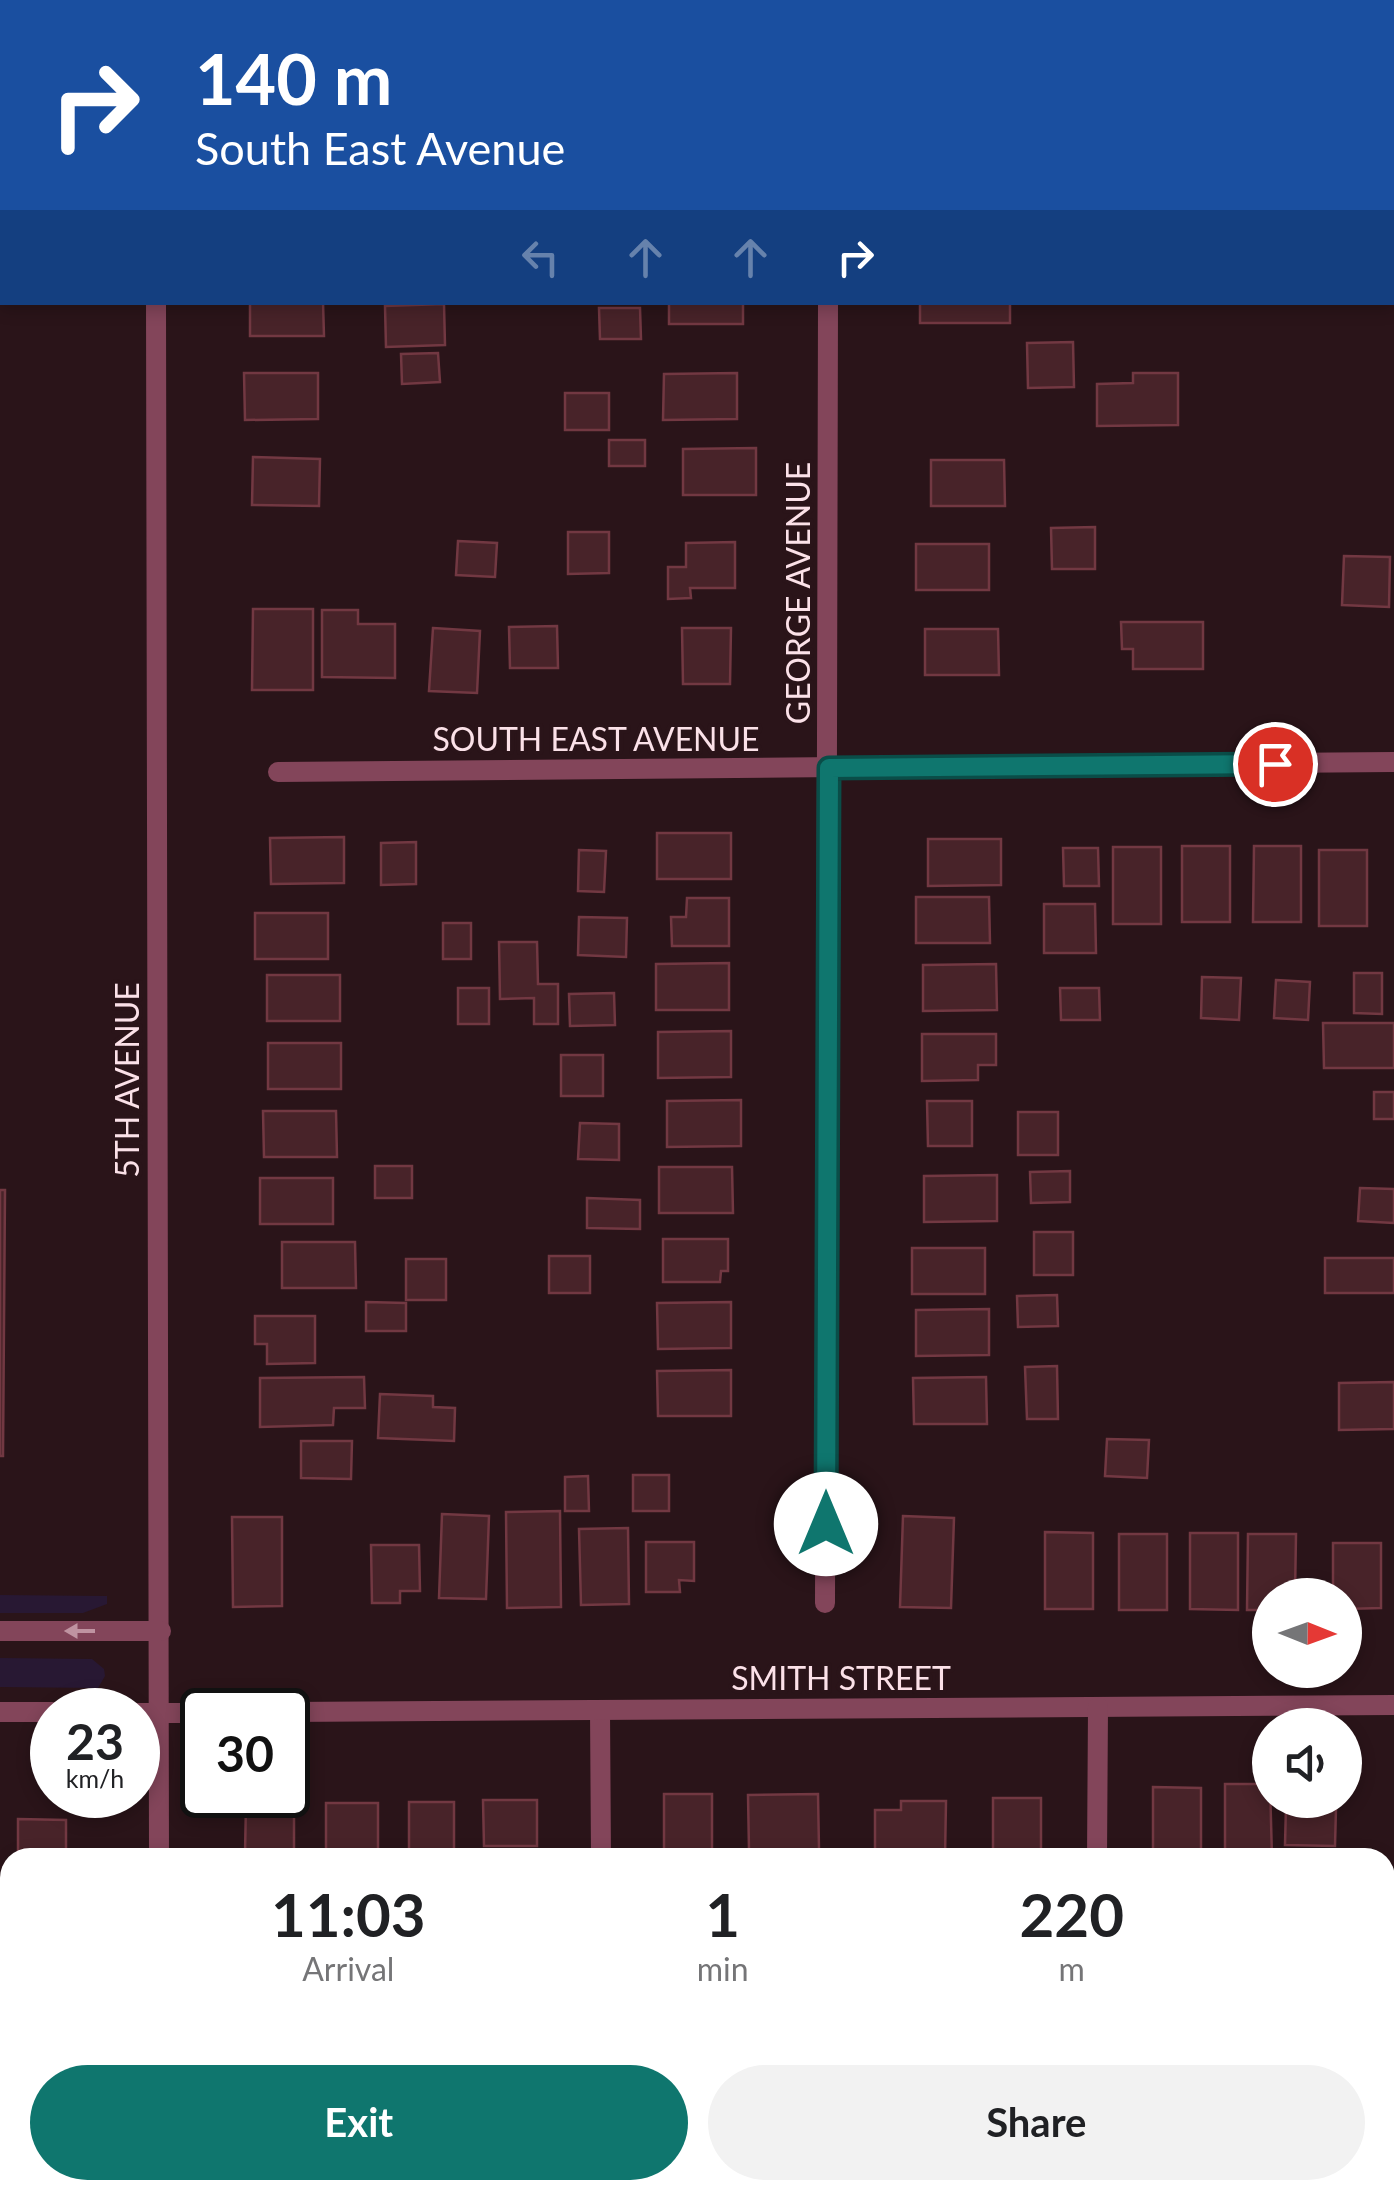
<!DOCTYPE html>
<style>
:root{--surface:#fff;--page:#f2f2f2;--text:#202124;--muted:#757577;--accent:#0f766e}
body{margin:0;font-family:Lato,sans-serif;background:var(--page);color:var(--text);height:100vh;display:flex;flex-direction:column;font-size:38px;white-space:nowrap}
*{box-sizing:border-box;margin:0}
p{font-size:32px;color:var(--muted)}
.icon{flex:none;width:55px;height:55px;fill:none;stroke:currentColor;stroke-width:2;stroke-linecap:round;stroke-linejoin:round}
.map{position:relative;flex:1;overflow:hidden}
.panel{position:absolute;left:0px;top:1848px;width:1395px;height:352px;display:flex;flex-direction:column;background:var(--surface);border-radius:30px 30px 0 0;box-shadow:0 5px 15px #0003}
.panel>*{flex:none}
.top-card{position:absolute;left:0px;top:0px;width:1395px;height:305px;box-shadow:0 5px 15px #0003;background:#1a4fa0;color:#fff;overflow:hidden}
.needle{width:65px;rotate:91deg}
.tools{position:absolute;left:1252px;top:1578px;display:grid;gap:20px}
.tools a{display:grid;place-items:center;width:110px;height:110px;border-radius:50%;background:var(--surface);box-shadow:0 5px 15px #0003;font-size:50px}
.speed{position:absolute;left:30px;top:1688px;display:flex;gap:20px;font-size:50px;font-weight:700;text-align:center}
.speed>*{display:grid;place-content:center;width:130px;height:130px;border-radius:50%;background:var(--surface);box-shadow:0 5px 15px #0003;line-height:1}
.speed small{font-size:25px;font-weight:400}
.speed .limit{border:5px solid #111;border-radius:15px;background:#fff;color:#111}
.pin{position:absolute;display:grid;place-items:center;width:85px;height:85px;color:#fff;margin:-42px;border:5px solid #fff;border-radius:50%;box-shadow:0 2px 10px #0007}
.me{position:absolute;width:110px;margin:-55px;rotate:0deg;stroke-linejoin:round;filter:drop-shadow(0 0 8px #0008)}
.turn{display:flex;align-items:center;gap:35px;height:210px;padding:0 30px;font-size:45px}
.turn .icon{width:130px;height:130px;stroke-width:2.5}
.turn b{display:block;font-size:70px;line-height:85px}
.lanes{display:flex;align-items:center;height:95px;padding:0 30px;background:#0003;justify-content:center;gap:50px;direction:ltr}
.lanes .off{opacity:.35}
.eta{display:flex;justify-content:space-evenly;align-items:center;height:170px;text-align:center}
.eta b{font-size:60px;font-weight:700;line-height:70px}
.action{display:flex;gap:20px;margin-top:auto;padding:20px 30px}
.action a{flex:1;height:115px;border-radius:60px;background:var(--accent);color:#fff;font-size:40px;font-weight:700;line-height:115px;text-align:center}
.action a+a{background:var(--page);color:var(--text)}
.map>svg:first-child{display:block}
</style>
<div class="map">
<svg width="1394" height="2199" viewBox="0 0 1394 2199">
<rect width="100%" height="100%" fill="#2a1419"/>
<g fill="#281833">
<path d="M 0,1595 L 107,1596 L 107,1604 L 83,1613 L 0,1613 Z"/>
<path d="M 0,1658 L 92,1659 L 104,1669 L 105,1676 L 98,1688 L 0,1687 Z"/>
</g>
<g fill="#482329" stroke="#723842" stroke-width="2.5">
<rect x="916" y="0" width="74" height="2"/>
<path d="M 250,302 L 323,302 L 324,336 L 250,336 Z"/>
<rect x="669" y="302" width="74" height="22"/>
<rect x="920" y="302" width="90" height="21"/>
<path d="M 444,304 L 445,345 L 386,347 L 385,306 Z"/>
<path d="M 599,308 L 640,308 L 641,339 L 600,339 Z"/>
<path d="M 1073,342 L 1074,387 L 1028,388 L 1027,343 Z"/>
<path d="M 438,353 L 440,382 L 402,384 L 401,354 Z"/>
<path d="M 244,373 L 318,373 L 318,419 L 245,420 Z"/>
<path d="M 737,373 L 737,419 L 663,420 L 664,374 Z"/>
<path d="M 1133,373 L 1178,373 L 1178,425 L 1097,426 L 1097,384 L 1133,383 Z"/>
<rect x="565" y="393" width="44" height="37"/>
<rect x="609" y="440" width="36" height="26"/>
<path d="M 756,448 L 756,495 L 683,495 L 683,449 Z"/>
<path d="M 253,457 L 320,459 L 319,506 L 252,505 Z"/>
<path d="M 931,460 L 1004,460 L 1005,506 L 931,506 Z"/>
<path d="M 1095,527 L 1095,569 L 1052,569 L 1051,528 Z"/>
<path d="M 568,532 L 609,532 L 609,573 L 568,574 Z"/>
<path d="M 458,541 L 497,543 L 495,577 L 456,575 Z"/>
<path d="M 735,542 L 735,588 L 690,588 L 691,598 L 668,599 L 668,567 L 686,567 L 686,543 Z"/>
<rect x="916" y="544" width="73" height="46"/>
<path d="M 1344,556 L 1390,557 L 1389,607 L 1342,605 Z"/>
<path d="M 253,609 L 313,609 L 313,690 L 252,690 Z"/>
<path d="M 322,610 L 358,610 L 358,624 L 395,624 L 395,678 L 322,677 Z"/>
<path d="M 1121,622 L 1203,622 L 1203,669 L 1133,669 L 1133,649 L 1122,649 Z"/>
<path d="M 557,626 L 558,668 L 510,668 L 509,627 Z"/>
<path d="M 433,628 L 480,631 L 477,693 L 429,691 Z"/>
<path d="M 682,628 L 731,628 L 730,684 L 683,684 Z"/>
<path d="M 925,629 L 998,629 L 999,675 L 925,675 Z"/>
<rect x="657" y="833" width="74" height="46"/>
<path d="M 344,837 L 344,883 L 271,884 L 270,838 Z"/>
<path d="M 928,839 L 1001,839 L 1001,885 L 928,886 Z"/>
<path d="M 416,842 L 416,884 L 381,885 L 381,843 Z"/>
<rect x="1182" y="846" width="48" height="76"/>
<path d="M 1254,846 L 1301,846 L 1301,922 L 1253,922 Z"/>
<rect x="1113" y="847" width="48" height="77"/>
<path d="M 1063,848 L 1098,848 L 1099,886 L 1064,886 Z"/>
<path d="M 579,850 L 606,851 L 604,892 L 578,891 Z"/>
<rect x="1319" y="850" width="48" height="76"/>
<path d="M 916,897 L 989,897 L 990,943 L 916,943 Z"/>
<path d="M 687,898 L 729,898 L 729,946 L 672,946 L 671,917 L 686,917 Z"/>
<path d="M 1044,904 L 1095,904 L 1096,953 L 1044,953 Z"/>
<rect x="255" y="913" width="73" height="46"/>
<path d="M 579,917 L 627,918 L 626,957 L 578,955 Z"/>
<rect x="443" y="923" width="28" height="36"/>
<path d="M 499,942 L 537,942 L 538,984 L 558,984 L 558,1024 L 534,1024 L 534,998 L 500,999 Z"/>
<path d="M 729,963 L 729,1010 L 656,1010 L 656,964 Z"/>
<path d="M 996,964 L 997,1010 L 923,1011 L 923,965 Z"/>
<path d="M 1354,973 L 1382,973 L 1382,1014 L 1354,1013 Z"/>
<rect x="267" y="975" width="73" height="46"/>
<path d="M 1202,977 L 1241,978 L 1239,1020 L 1201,1018 Z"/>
<path d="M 1276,980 L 1310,982 L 1308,1020 L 1274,1018 Z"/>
<rect x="458" y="988" width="31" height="36"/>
<path d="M 1060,988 L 1099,988 L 1100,1020 L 1061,1020 Z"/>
<path d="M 614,993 L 615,1025 L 570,1026 L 569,994 Z"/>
<path d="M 1323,1023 L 1394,1023 L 1394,1068 L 1324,1068 Z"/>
<path d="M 731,1031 L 731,1077 L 658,1078 L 658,1032 Z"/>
<path d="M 922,1034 L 996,1034 L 996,1065 L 978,1065 L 978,1080 L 922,1081 Z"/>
<rect x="268" y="1043" width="73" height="46"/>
<rect x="561" y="1055" width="42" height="41"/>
<rect x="1374" y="1092" width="20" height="27"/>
<path d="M 741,1100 L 741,1146 L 667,1147 L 667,1101 Z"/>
<path d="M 927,1101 L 972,1101 L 972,1146 L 928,1146 Z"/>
<path d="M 263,1111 L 336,1111 L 337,1157 L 264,1157 Z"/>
<rect x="1018" y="1112" width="40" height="43"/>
<path d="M 580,1123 L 619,1124 L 619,1160 L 578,1159 Z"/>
<rect x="375" y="1166" width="37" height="32"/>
<path d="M 659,1167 L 732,1167 L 733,1213 L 659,1213 Z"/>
<path d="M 1070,1171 L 1070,1202 L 1031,1203 L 1030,1172 Z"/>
<path d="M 997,1175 L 997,1221 L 924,1222 L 924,1176 Z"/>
<rect x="260" y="1178" width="73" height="46"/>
<path d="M 1360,1188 L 1394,1189 L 1394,1223 L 1358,1221 Z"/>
<path d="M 0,1190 L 5,1190 L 3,1456 L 0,1456 Z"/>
<path d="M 587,1198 L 640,1200 L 640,1229 L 587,1228 Z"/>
<rect x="1034" y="1232" width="39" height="43"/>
<path d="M 663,1239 L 728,1239 L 728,1271 L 721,1271 L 720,1282 L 663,1282 Z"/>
<path d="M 282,1242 L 355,1242 L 356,1288 L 282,1288 Z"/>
<rect x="912" y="1248" width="73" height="46"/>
<rect x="549" y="1256" width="41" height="37"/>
<rect x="1325" y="1258" width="69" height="35"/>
<rect x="406" y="1259" width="40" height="41"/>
<path d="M 1057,1295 L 1058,1326 L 1018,1327 L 1017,1296 Z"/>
<path d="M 366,1302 L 406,1303 L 406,1331 L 366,1331 Z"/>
<path d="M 731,1302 L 731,1348 L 658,1349 L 657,1303 Z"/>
<path d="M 989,1309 L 989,1355 L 916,1356 L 916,1310 Z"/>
<path d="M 255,1316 L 315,1316 L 315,1363 L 267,1364 L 267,1344 L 255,1344 Z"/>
<path d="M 1057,1366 L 1058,1419 L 1027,1419 L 1025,1367 Z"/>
<path d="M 731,1370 L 731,1416 L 658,1416 L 657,1371 Z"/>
<path d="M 364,1377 L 365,1408 L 334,1408 L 333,1425 L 260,1427 L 260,1378 Z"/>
<path d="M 986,1377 L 987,1424 L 914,1424 L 913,1378 Z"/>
<path d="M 1394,1382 L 1394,1429 L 1339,1430 L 1339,1383 Z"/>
<path d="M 380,1394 L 433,1396 L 433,1407 L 455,1408 L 454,1441 L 378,1438 Z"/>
<path d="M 1107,1439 L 1149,1440 L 1147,1478 L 1105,1476 Z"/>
<path d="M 301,1441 L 352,1441 L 351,1479 L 301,1478 Z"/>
<rect x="633" y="1475" width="36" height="36"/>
<path d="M 588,1476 L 589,1511 L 565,1511 L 565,1477 Z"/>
<path d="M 560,1511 L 561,1607 L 507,1608 L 506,1512 Z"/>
<path d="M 442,1514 L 489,1516 L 486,1599 L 439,1598 Z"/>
<path d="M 903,1516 L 954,1518 L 951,1608 L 900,1607 Z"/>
<path d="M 232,1517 L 282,1517 L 282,1606 L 233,1607 Z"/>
<path d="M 628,1528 L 629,1604 L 581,1605 L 579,1529 Z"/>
<path d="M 1045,1532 L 1093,1533 L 1093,1609 L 1045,1609 Z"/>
<path d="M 1190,1533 L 1238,1533 L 1238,1610 L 1190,1609 Z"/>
<rect x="1119" y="1534" width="48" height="76"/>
<path d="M 1248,1534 L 1296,1534 L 1295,1595 L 1270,1595 L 1270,1610 L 1247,1610 Z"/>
<path d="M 646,1542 L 694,1542 L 694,1581 L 679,1580 L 680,1592 L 646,1592 Z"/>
<path d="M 1333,1543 L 1381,1543 L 1381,1608 L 1345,1609 L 1345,1595 L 1333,1595 Z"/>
<path d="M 371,1545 L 419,1545 L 420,1591 L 400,1591 L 400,1603 L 372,1603 Z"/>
<path d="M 1225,1784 L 1270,1784 L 1272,1858 L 1225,1858 Z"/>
<path d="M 1153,1787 L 1201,1788 L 1201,1858 L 1153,1858 Z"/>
<rect x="664" y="1794" width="48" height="64"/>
<path d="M 818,1794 L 819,1849 L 749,1850 L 748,1795 Z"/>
<rect x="993" y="1798" width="48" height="60"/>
<path d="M 483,1800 L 537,1800 L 537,1846 L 484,1846 Z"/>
<path d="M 901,1801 L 946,1801 L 945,1858 L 875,1858 L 875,1810 L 901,1810 Z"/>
<rect x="409" y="1802" width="45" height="56"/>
<rect x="326" y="1803" width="52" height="47"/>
<path d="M 246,1804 L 294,1804 L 294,1854 L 245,1854 Z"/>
<path d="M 1286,1806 L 1336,1808 L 1335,1846 L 1285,1845 Z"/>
<path d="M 18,1819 L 66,1820 L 66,1858 L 18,1858 Z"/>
<rect x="1385" y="1879" width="9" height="39"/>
<path d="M 3,2000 L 10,2000 L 10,2106 L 2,2106 Z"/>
<rect x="1385" y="2121" width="6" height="36"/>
<rect x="276" y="2190" width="41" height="9"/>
<rect x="473" y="2190" width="45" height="9"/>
<rect x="684" y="2190" width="48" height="9"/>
<path d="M 952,2190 L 1017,2190 L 1017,2199 L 951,2199 Z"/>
</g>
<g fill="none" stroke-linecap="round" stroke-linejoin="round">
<g stroke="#83455a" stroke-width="20">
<path d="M 155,0 L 155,2"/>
<path d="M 827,0 L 827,2"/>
<path d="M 156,302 L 159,1858"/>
<path d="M 278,772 L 1394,762"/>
<path d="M 825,1603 L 828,302"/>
<path d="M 0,1631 L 161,1631"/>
<path d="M 600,1711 L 601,1858"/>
<path d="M 0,1712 L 52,1712"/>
<path d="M 288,1712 L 1394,1705"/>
<path d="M 138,1713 L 202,1713"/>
<path d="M 1097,1858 L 1098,1707"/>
<path d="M 0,2197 L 157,2197"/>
<path d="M 600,2199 L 600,2190"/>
<path d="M 1096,2199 L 1096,2190"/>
</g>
</g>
<defs><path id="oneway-solid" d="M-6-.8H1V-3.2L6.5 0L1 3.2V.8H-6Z" transform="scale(2.5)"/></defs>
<use fill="#bf93a1" href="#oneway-solid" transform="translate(80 1631) rotate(180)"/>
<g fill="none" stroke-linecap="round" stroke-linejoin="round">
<g stroke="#0a4d48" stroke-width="25">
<path id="route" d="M 826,1524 L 829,768 L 1275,764"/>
</g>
<use href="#route" stroke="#0f766e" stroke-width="18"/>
</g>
<g text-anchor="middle" stroke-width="8" stroke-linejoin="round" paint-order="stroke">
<g font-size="32" fill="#fbe1e8" stroke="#2a1419">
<text transform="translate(799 593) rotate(-90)" y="11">GEORGE AVENUE</text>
<text x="596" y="751">SOUTH EAST AVENUE</text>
<text transform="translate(128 1080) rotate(-90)" y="11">5TH AVENUE</text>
<text x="841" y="1690">SMITH STREET</text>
</g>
</g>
</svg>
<div class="tools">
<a><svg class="needle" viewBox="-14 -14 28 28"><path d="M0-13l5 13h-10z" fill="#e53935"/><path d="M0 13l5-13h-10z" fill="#757577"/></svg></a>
<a><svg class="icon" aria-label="sound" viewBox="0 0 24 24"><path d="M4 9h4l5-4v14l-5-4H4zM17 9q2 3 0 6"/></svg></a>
</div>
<div class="speed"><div>23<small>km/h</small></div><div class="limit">30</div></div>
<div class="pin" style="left:1275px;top:764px;background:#d93025"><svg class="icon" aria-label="arrive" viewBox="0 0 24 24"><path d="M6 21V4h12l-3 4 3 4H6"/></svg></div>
<svg class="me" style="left:826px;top:1524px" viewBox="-20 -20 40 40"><circle r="19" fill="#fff"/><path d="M0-13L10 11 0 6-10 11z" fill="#0f766e"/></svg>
<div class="top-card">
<div class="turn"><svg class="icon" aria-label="right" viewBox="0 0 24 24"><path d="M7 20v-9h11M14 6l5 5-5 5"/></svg><div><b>140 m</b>South East Avenue</div></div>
<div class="lanes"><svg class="icon off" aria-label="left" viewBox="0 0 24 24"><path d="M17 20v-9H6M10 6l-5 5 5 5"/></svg><svg class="icon off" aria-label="ahead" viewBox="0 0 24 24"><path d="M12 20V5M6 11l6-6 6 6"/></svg><svg class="icon off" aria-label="ahead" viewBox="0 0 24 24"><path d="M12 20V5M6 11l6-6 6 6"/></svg><svg class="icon" aria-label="right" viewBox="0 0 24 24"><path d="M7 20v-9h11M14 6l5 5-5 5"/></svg></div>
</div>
<section class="panel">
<div class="eta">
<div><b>11:03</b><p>Arrival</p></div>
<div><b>1</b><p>min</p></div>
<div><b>220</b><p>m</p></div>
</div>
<div class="action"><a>Exit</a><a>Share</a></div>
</section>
</div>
